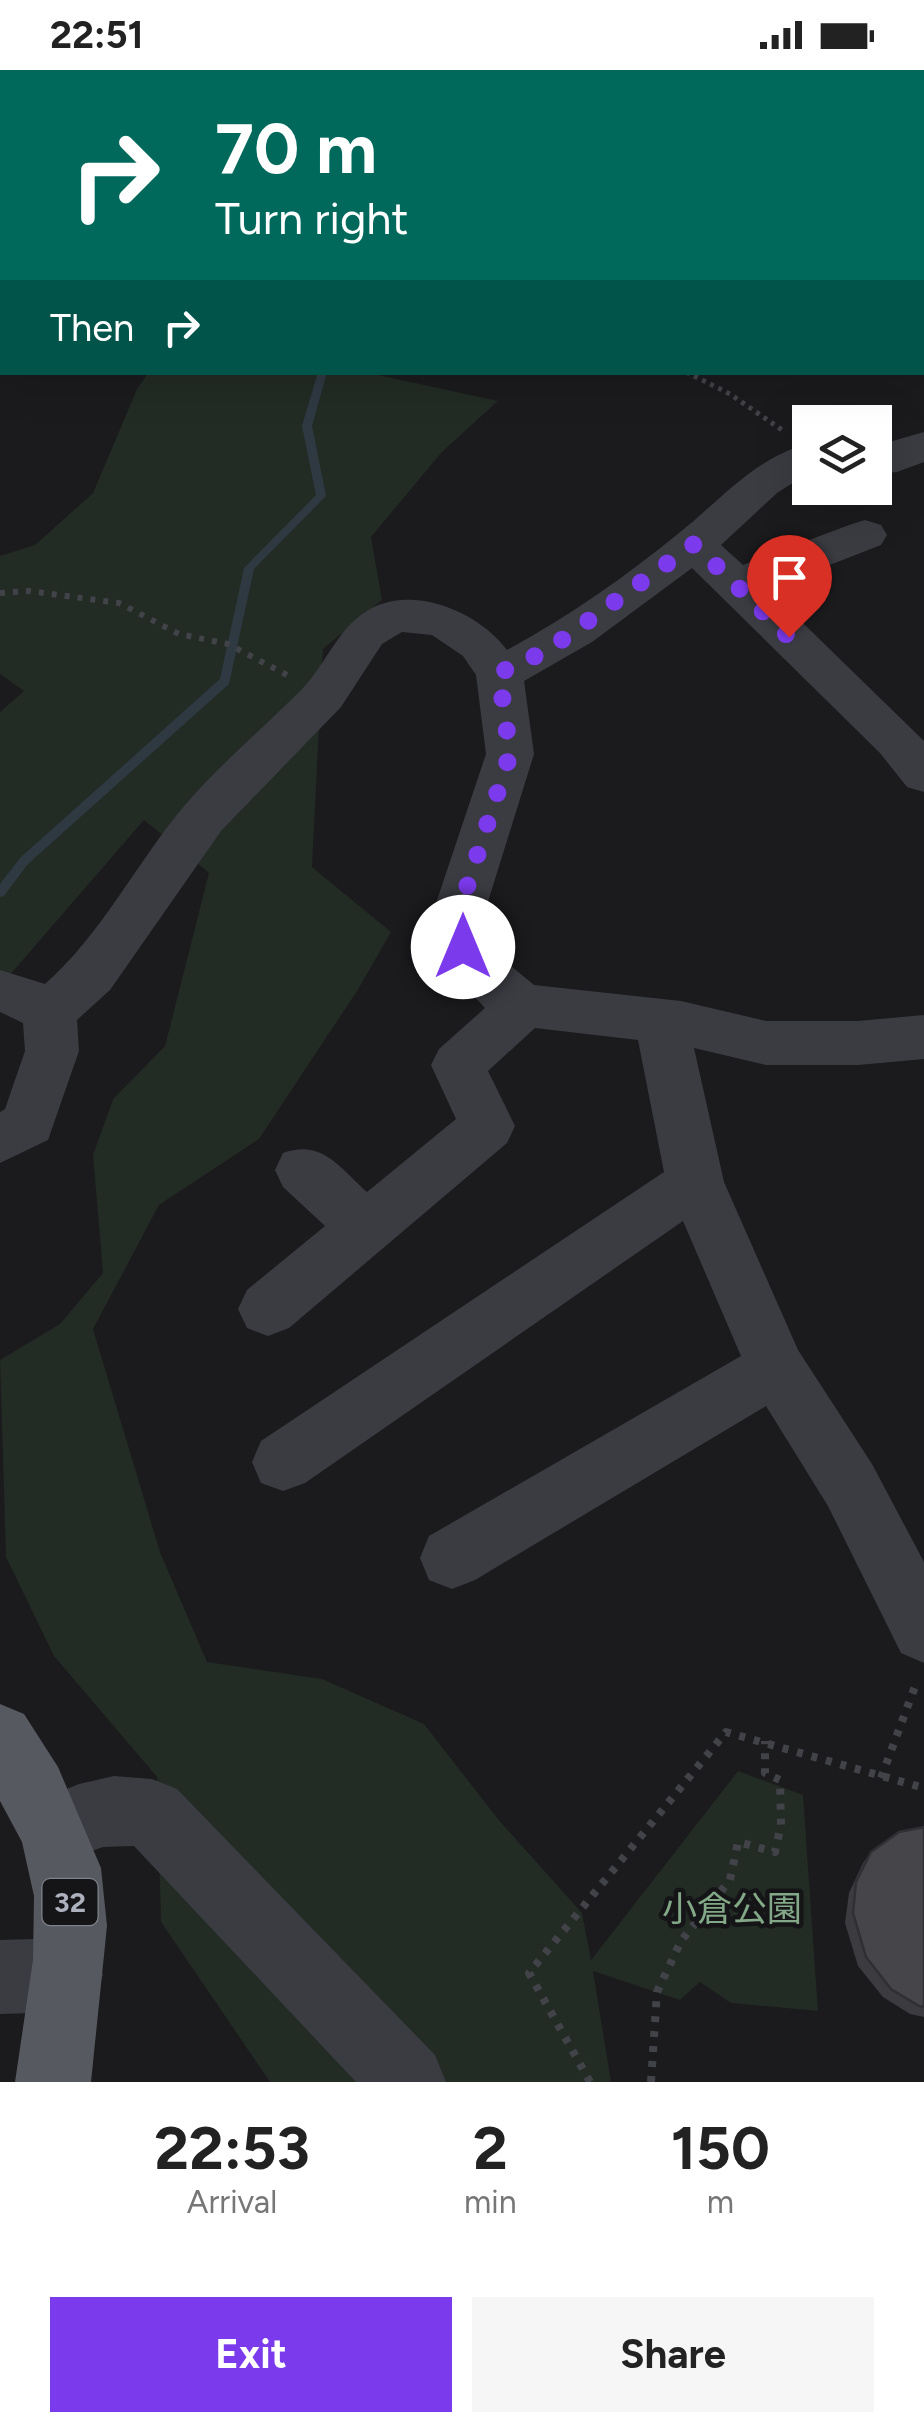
<!DOCTYPE html>
<meta charset="utf-8">
<style>
:root{--surface:#fff;--page:#f6f6f6;--text:#222;--muted:#767676;--accent:#7c3aed}
body{margin:0;font-family:Figtree,"Noto Sans JP",sans-serif;background:var(--page);color:var(--text);height:100vh;display:flex;flex-direction:column;font-size:38px;white-space:nowrap}
*{box-sizing:border-box;margin:0}
p{font-size:32px;color:var(--muted)}
.icon{flex:none;width:55px;height:55px;fill:none;stroke:currentColor;stroke-width:2;stroke-linecap:round;stroke-linejoin:round}
.map{position:relative;height:2012px;overflow:hidden}
.details{display:flex;flex-direction:column;background:var(--surface);flex:1}
.details>*{flex:none}
.top-card{position:absolute;left:0px;top:0px;width:925px;height:305px;box-shadow:0 10px 40px #0002;background:#00695c;color:#fff;overflow:hidden}
.controls{position:absolute;left:792px;top:335px;display:grid;gap:20px}
.controls a{display:grid;place-items:center;width:100px;height:100px;border-radius:0px;background:var(--surface);box-shadow:0 10px 40px #0002;font-size:50px}
.pin{position:absolute;display:grid;place-items:center;width:85px;height:85px;color:#fff;margin:-102px -42px;border-radius:50% 50% 50% 0;rotate:-45deg;box-shadow:0 0 10px #0007}
.pin .icon{rotate:45deg}
.me{position:absolute;width:110px;margin:-55px;rotate:0deg;stroke-linejoin:round;filter:drop-shadow(0 0 8px #0008)}
.turn{display:flex;align-items:center;gap:35px;height:210px;padding:0 50px;font-size:45px}
.turn .icon{width:130px;height:130px;stroke-width:2.5}
.turn b{display:block;font-size:70px;line-height:85px}
.then{display:flex;align-items:center;height:95px;padding:0 50px;background:#0003;gap:20px;font-size:38px}
.eta{display:flex;justify-content:space-evenly;align-items:center;height:170px;text-align:center}
.eta b{font-size:60px;font-weight:700;line-height:70px}
.primary-button{display:flex;gap:20px;margin-top:auto;padding:20px 50px}
.primary-button a{flex:1;height:115px;border-radius:0px;background:var(--accent);color:#fff;font-size:40px;font-weight:700;line-height:115px;text-align:center}
.primary-button a+a{background:var(--page);color:var(--text)}
.status{display:flex;justify-content:space-between;align-items:center;height:70px;padding:0 50px;background:var(--surface);direction:ltr}
.status svg{height:28px;fill:currentColor}
.map>svg:first-child{display:block}
</style>
<div class="status"><b>22:51</b><svg viewBox="0 0 49 12"><path d="M0 12V9h3v3zM5 12V6h3v6zM10 12V3h3v9zM15 12V0h3v12zM26 1h20v11H26zM47 4h2v5h-2z"/></svg></div>
<div class="map">
<svg width="924" height="2012" viewBox="0 0 924 2012">
<rect width="100%" height="100%" fill="#1b1a1d"/>
<g fill="#222b24">
<path d="M 465,0 L 924,0 L 924,110 L 922,2 L 459,2 Z"/>
<path d="M 148,303 L 369,303 L 498,331 L 442,382 L 371,467 L 382,530 L 323,579 L 312,797 L 391,862 L 359,918 L 259,1069 L 159,1135 L 93,1259 L 160,1482 L 207,1592 L 322,1609 L 424,1654 L 498,1749 L 582,1843 L 591,1890 L 738,1701 L 803,1725 L 818,1941 L 731,1933 L 700,1912 L 680,1930 L 593,1901 L 611,2012 L 270,2012 L 161,1852 L 157,1707 L 54,1586 L 6,1487 L 0,1290 L 60,1254 L 103,1203 L 93,1085 L 113,1029 L 165,976 L 209,803 L 144,750 L 9,906 L 0,905 L 0,642 L 24,621 L 0,604 L 0,486 L 35,475 L 93,423 L 137,319 Z"/>
</g>
<g fill="none" stroke-linecap="round" stroke-linejoin="round">
<g fill="#2f3942" fill-rule="evenodd">
<rect x="479" y="0" width="8" height="2"/>
<path d="M 318,302 L 327,302 L 312,356 L 326,426 L 254,499 L 229,614 L 28,794 L 4,826 L 0,827 L 0,814 L 20,788 L 220,609 L 244,498 L 316,425 L 302,356 Z"/>
</g>
<path stroke="#414349" stroke-width="5" stroke-dasharray="4 5" stroke-linecap="butt" d="M 686,302 L 730,324 L 785,362"/>
<path stroke="#414349" stroke-width="6" stroke-dasharray="5 8" stroke-linecap="butt" d="M 0,523 L 29,521 L 119,533 L 179,564 L 228,574 L 287,605"/>
<g stroke="#414349" stroke-width="8" stroke-dasharray="6 9" stroke-linecap="butt">
<path d="M 881,1708 L 917,1611"/>
<path d="M 590,2012 L 529,1903 L 726,1662 L 924,1718"/>
<path d="M 651,2012 L 657,1922 L 681,1871 L 730,1810 L 738,1772 L 775,1782 L 781,1755 L 780,1710 L 765,1703 L 765,1671"/>
</g>
<g fill="#3b3c42" fill-rule="evenodd">
<path d="M 2,67 L 2,89 L 0,90 L 0,68 Z"/>
<path d="M 0,172 L 2,173 L 2,197 L 0,196 Z"/>
<rect x="922" y="267" width="2" height="25"/>
<path d="M 924,362 L 924,392 L 897,402 L 875,404 L 875,376 Z"/>
<path d="M 810,373 L 810,402 L 777,423 L 721,475 L 743,495 L 849,455 L 865,450 L 881,455 L 887,465 L 881,475 L 768,519 L 924,671 L 924,722 L 907,717 L 880,683 L 692,498 L 592,572 L 524,611 L 534,684 L 481,854 L 500,887 L 534,915 L 681,931 L 766,951 L 858,951 L 924,945 L 924,989 L 858,995 L 766,995 L 694,978 L 724,1112 L 798,1280 L 872,1394 L 924,1492 L 924,1593 L 901,1583 L 828,1436 L 766,1336 L 475,1510 L 452,1519 L 429,1510 L 420,1488 L 429,1466 L 741,1286 L 683,1151 L 305,1413 L 283,1421 L 261,1413 L 252,1392 L 261,1371 L 664,1102 L 638,970 L 535,958 L 488,1001 L 515,1056 L 507,1073 L 289,1258 L 268,1266 L 247,1258 L 238,1239 L 247,1220 L 325,1156 L 283,1117 L 275,1100 L 283,1083 C 322,1069 339,1097 367,1122 L 456,1049 L 431,995 L 439,979 L 485,938 L 454,905 L 429,854 L 486,684 L 476,605 L 463,586 L 432,565 L 402,562 L 382,574 L 341,637 L 221,761 L 110,920 L 77,950 L 79,981 L 48,1070 L 0,1093 L 0,1042 L 5,1039 L 25,981 L 23,953 L 0,942 L 0,900 L 45,914 C 102,864 136,793 185,735 C 221,693 265,657 304,617 C 328,591 339,555 372,538 C 416,515 480,543 507,580 C 568,547 625,507 679,463 C 722,429 754,388 810,373 Z"/>
<path d="M 114,1706 L 152,1709 L 177,1719 L 435,1985 L 446,2012 L 356,2012 L 134,1776 L 103,1777 L 55,1794 L 30,1784 L 20,1759 L 30,1734 L 79,1714 Z"/>
<path d="M 66,1868 L 92,1879 L 103,1905 L 92,1931 L 66,1942 L 0,1944 L 0,1870 Z"/>
</g>
<path fill="#575961" fill-rule="evenodd" d="M 0,1634 L 24,1644 L 58,1697 L 101,1798 L 107,1856 L 91,2012 L 15,2012 L 33,1890 L 34,1826 L 22,1772 L 0,1731 Z"/>
</g>
<path fill="#3b3b40" d="M 924,1757 L 924,1947 L 910,1944 L 883,1927 L 858,1896 L 845,1853 L 849,1823 L 863,1793 L 871,1782 Z"/>
<path fill="#45454a" stroke="#303034" stroke-width="2.5" d="M 924,1757 L 924,1937 L 919,1936 L 891,1919 L 866,1887 L 853,1843 L 856,1812 L 871,1782 L 899,1762 Z"/>
<g fill="none" stroke-linecap="round" stroke-linejoin="round">
<path stroke="#7c3aed" stroke-width="18" stroke-dasharray="0 32.4" d="M 463,877 L 455,854 L 510,684 L 499,603 L 548,580 L 694,474 L 789,567"/>
</g>
<g text-anchor="middle" stroke-width="9" stroke-linejoin="round" paint-order="stroke">
<rect fill="#151518" stroke="#7f828c" stroke-width="2.5" x="42.5" y="1809" width="55" height="46" rx="8"/>
<g font-size="28" font-weight="bold" fill="#adb1bd">
<text x="70" y="1842">32</text>
</g>
<g font-size="35" fill="#83a887" stroke="#151518">
<text x="732" y="1851">小倉公園</text>
</g>
</g>
</svg>
<div class="controls">
<a><svg class="icon" aria-label="layers" viewBox="0 0 24 24"><path d="M12 4l9 5-9 5-9-5zM3 14l9 5 9-5"/></svg></a>
</div>
<div class="pin" style="left:789px;top:567px;background:#d93025"><svg class="icon" aria-label="arrive" viewBox="0 0 24 24"><path d="M6 21V4h12l-3 4 3 4H6"/></svg></div>
<svg class="me" style="left:463px;top:877px" viewBox="-20 -20 40 40"><circle r="19" fill="#fff"/><path d="M0-13L10 11 0 6-10 11z" fill="#7c3aed"/></svg>
<div class="top-card">
<div class="turn"><svg class="icon" aria-label="right" viewBox="0 0 24 24"><path d="M7 20v-9h11M14 6l5 5-5 5"/></svg><div><b>70 m</b>Turn right</div></div>
<div class="then">Then<svg class="icon" aria-label="right" viewBox="0 0 24 24"><path d="M7 20v-9h11M14 6l5 5-5 5"/></svg></div>
</div>
</div>
<section class="details">
<div class="eta">
<div><b>22:53</b><p>Arrival</p></div>
<div><b>2</b><p>min</p></div>
<div><b>150</b><p>m</p></div>
</div>
<div class="primary-button"><a>Exit</a><a>Share</a></div>
</section>
